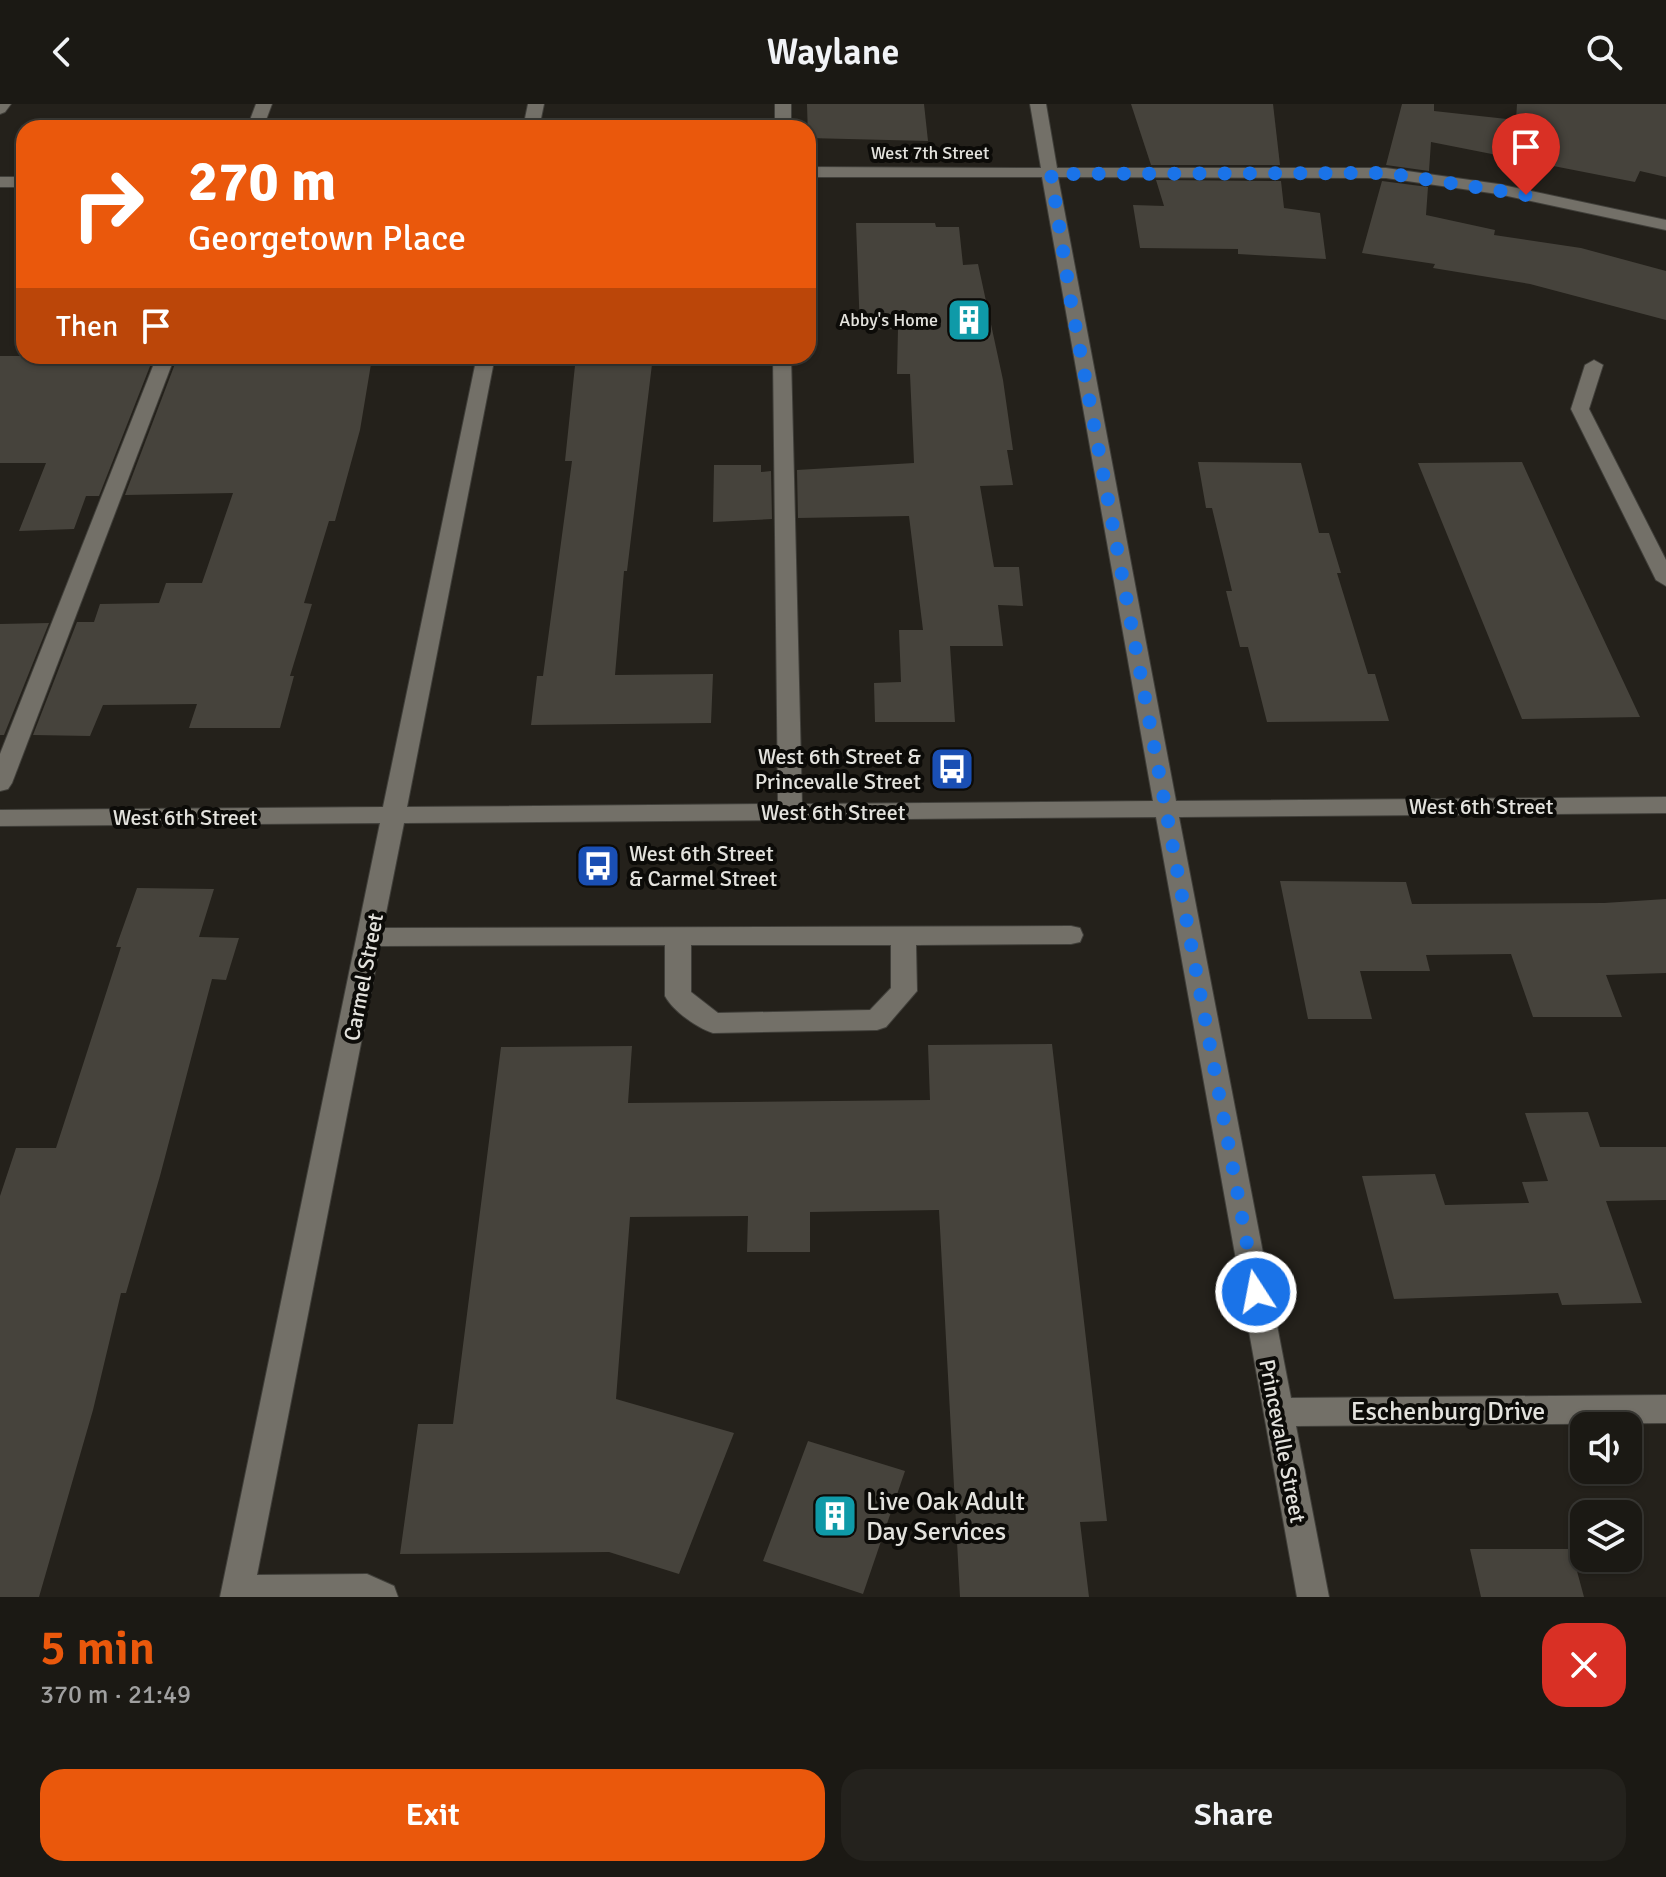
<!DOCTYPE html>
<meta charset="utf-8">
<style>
:root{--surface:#1b1914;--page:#24221d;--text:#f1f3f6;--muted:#a0a0a0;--line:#393834;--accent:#ea580c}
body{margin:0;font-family:Signika,sans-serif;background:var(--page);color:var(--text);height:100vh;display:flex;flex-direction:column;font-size:30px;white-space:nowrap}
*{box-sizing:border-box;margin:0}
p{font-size:26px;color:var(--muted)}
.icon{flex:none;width:44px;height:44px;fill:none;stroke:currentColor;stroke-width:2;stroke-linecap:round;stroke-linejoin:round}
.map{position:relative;height:1493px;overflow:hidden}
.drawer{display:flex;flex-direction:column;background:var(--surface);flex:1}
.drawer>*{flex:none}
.top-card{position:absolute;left:16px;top:16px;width:800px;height:244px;border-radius:24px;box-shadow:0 2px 6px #0004,0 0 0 2px var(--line);background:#ea580c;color:#fff;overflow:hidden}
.tools{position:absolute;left:1570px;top:1308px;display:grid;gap:16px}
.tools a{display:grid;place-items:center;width:72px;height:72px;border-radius:16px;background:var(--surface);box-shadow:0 2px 6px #0004,0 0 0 2px var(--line);font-size:40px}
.pin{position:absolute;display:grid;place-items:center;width:68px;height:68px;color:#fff;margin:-82px -34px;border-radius:50% 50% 50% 0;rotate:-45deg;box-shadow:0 0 8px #0007}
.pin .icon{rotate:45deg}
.me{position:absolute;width:88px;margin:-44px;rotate:349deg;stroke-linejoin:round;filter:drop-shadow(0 0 6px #0008)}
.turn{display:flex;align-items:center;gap:28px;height:168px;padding:0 40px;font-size:36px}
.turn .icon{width:104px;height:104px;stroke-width:2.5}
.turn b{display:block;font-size:56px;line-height:68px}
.then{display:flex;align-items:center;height:76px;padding:0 40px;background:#0003;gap:16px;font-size:30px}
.round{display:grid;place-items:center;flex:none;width:84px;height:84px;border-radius:24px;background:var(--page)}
.overview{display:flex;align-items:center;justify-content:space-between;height:136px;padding:0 40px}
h1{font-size:48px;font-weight:600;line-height:60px;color:var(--accent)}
.button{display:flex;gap:16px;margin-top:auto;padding:16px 40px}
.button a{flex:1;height:92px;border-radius:24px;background:var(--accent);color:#fff;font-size:32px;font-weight:600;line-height:92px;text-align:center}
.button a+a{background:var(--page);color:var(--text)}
header{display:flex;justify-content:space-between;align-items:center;height:104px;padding:0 40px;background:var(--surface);font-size:36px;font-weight:600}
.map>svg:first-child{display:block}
</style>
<header><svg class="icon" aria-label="back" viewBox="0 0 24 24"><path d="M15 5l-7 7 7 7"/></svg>Waylane<svg class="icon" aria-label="search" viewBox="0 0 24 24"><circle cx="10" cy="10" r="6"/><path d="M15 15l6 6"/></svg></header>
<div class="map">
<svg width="1666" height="1493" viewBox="0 0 1666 1493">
<rect width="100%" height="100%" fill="#24211b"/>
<g fill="#46433c">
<path d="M 807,0 L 924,0 L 928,37 L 808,34 Z"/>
<path d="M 1131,0 L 1273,0 L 1280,61 L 1151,61 Z"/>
<path d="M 1402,0 L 1434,0 L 1434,7 L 1516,16 L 1517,0 L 1666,0 L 1666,73 L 1640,67 L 1635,78 L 1431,38 L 1429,67 L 1386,61 Z"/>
<path d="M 1156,76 L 1281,77 L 1284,104 L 1320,109 L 1326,155 L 1238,150 L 1238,145 L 1140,144 L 1133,101 L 1164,102 Z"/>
<path d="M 1382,77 L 1428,83 L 1426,111 L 1495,126 L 1494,131 L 1581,144 L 1666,167 L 1666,216 L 1530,180 L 1433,164 L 1435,160 L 1362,149 Z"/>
<path d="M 856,119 L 935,119 L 936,123 L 959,123 L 963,161 L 978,160 L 1003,276 L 1013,346 L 1007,346 L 1013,381 L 980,382 L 994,463 L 1019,463 L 1023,502 L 998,501 L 1003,542 L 950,542 L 955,618 L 875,618 L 874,579 L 901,578 L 899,526 L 923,526 L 909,412 L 798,414 L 797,366 L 914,359 L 910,270 L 897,270 L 898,225 L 860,226 Z"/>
<path d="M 0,252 L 154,252 L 99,392 L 86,392 L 74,425 L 19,427 L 46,359 L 0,359 Z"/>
<path d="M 178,252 L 242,252 L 240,259 L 372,254 L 360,326 L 335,417 L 329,417 L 304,499 L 312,500 L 290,572 L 294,572 L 280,624 L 189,624 L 197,600 L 103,601 L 90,632 L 33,631 L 77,518 L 94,518 L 100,500 L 159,499 L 166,479 L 202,479 L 233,389 L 125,391 Z"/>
<path d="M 576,252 L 653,252 L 627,467 L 624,467 L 615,571 L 713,570 L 711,619 L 531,621 L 537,572 L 543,572 L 572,357 L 565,357 Z"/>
<path d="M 1198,358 L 1301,359 L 1319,429 L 1329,429 L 1341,469 L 1337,469 L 1368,570 L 1375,570 L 1389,617 L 1267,618 L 1248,543 L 1240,543 L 1226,487 L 1232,487 L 1212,404 L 1206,404 Z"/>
<path d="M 1522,358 L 1573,470 L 1640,613 L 1522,615 L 1418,359 Z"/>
<path d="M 714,361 L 761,361 L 761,368 L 771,367 L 772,415 L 713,418 Z"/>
<path d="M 49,519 L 4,631 L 0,631 L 0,520 Z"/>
<path d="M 1280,777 L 1406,778 L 1412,800 L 1604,799 L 1666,795 L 1666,869 L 1606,871 L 1622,913 L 1533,913 L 1511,850 L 1426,851 L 1430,867 L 1360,867 L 1372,915 L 1308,915 Z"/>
<path d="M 137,784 L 214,785 L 199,833 L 239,834 L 226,876 L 212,875 L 160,1072 L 126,1189 L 121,1189 L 93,1306 L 39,1493 L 0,1493 L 0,1092 L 16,1044 L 56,1044 L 121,843 L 116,843 Z"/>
<path d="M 1052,940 L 1107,1417 L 1080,1418 L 1089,1493 L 960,1493 L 939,1106 L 810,1108 L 810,1148 L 747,1148 L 748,1112 L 630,1113 L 616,1295 L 734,1329 L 679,1470 L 609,1448 L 400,1450 L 418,1320 L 453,1320 L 501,943 L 632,942 L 628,999 L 930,996 L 928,941 Z"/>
<path d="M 1588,1008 L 1600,1043 L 1666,1043 L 1666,1096 L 1606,1097 L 1642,1199 L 1562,1201 L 1558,1189 L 1394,1195 L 1362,1072 L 1435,1070 L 1445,1101 L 1529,1099 L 1522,1078 L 1548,1077 L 1525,1009 Z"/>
<path d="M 808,1337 L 905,1367 L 863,1490 L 763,1457 Z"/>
<path d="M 1470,1445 L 1571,1445 L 1584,1493 L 1481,1493 Z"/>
</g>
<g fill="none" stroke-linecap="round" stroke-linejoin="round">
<g stroke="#403f3a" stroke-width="2">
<g id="minor">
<path d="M 0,0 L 11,0 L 5,8 L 0,10 Z"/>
<path d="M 256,0 L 272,0 L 263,24 L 247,24 Z"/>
<path d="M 528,0 L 544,0 L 539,24 L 523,24 Z"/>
<rect x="775" y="0" width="16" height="24"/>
<path d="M 1030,0 L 1046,0 L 1057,64 L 1386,64 L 1498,80 L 1666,116 L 1666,126 L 1498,90 L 1386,74 L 1058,73 L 1176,697 L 1666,693 L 1666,709 L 1179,713 L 1291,1294 L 1666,1291 L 1666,1319 L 1296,1322 L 1329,1493 L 1297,1493 L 1156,713 L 404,719 L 383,824 L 1071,822 L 1080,824 L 1083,831 L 1080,838 L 1071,840 L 916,841 L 917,887 L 886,923 L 877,926 L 713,929 C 697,924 673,907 665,892 L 665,841 L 380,842 L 257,1471 L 367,1470 L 394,1482 L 398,1493 L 220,1493 L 380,719 L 0,722 L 0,706 L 383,703 L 477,252 L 495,252 L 407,703 L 778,700 L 773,252 L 791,252 L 802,700 L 1153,697 L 1042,73 L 808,73 L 808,63 L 1041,64 ZM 691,841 L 891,841 L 891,884 L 870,906 L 718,909 L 691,888 Z"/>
<rect x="0" y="73" width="24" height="10"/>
<path d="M 157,252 L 175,252 L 12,679 L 8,685 L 0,687 L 0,650 Z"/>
<path d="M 1594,256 L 1603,261 L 1589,305 L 1666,456 L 1666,482 L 1656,476 L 1571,305 L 1585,261 Z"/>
</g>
</g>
<use href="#minor" fill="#737068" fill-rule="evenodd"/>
</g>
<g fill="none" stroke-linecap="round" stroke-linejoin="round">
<path stroke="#1a73e8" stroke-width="14" stroke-dasharray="0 25.2" d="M 1256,1188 L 1071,198 L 1051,70 L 1386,69 L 1526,91"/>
</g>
<defs>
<g id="building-square" transform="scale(2.3)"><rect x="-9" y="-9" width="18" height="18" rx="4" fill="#0f9aa8" stroke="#0c0b08"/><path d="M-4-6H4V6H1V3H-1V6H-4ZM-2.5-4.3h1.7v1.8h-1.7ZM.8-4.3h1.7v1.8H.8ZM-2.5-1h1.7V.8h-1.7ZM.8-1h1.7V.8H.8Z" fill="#fff"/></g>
<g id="bus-square" transform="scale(2.3)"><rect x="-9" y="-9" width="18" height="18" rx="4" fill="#1a4fb4" stroke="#0c0b08"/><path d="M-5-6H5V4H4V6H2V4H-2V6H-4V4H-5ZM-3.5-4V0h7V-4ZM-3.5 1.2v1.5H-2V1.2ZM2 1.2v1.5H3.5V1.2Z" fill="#fff"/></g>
</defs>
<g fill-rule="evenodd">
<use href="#building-square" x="969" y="216"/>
<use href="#bus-square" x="952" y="665"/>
<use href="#bus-square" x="598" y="762"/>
<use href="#building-square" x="835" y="1412"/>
</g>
<g text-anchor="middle" stroke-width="8" stroke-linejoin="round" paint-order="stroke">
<g font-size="18" fill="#e3e2dd" stroke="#0c0b08">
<text x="930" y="55">West 7th Street</text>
</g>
<g font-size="18" fill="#e3e2dd" stroke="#0c0b08" text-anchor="end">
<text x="938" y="222">Abby's Home</text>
</g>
<g font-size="22" fill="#e3e2dd" stroke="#0c0b08" text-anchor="end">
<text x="921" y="660">West 6th Street &amp;<tspan x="921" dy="25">Princevalle Street</tspan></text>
<text x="629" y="757" text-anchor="start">West 6th Street<tspan x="629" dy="25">&amp; Carmel Street</tspan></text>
</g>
<g font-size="22" fill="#e3e2dd" stroke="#0c0b08">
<text x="1481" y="710">West 6th Street</text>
<text x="833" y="716">West 6th Street</text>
<text x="185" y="721">West 6th Street</text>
<text transform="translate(363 873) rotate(-79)" y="8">Carmel Street</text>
<text transform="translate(1283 1337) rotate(79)" y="8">Princevalle Street</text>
</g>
<g font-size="26" fill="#e3e2dd" stroke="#0c0b08">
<text x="1448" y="1316">Eschenburg Drive</text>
</g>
<g font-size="26" fill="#e3e2dd" stroke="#0c0b08" text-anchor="start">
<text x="866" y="1406">Live Oak Adult<tspan x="866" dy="30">Day Services</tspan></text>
</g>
</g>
</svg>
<div class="tools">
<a><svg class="icon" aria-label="sound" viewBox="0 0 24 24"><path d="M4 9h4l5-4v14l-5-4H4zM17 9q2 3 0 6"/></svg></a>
<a><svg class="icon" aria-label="layers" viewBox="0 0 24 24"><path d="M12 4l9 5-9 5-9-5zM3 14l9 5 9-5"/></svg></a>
</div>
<div class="pin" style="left:1526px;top:91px;background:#d93025"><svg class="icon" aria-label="arrive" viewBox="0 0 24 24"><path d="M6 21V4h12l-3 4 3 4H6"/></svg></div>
<svg class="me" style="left:1256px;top:1188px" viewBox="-20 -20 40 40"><circle r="17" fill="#1a73e8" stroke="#fff" stroke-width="3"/><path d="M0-11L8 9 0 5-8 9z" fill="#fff"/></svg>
<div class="top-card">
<div class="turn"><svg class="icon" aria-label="right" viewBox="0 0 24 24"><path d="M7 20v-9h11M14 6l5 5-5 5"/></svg><div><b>270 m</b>Georgetown Place</div></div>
<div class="then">Then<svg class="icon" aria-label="arrive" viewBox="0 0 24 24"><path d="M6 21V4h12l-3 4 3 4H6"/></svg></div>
</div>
</div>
<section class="drawer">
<div class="overview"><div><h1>5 min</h1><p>370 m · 21:49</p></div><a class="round" style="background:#d93025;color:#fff"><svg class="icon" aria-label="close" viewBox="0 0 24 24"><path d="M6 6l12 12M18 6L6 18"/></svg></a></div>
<div class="button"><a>Exit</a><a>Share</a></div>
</section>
